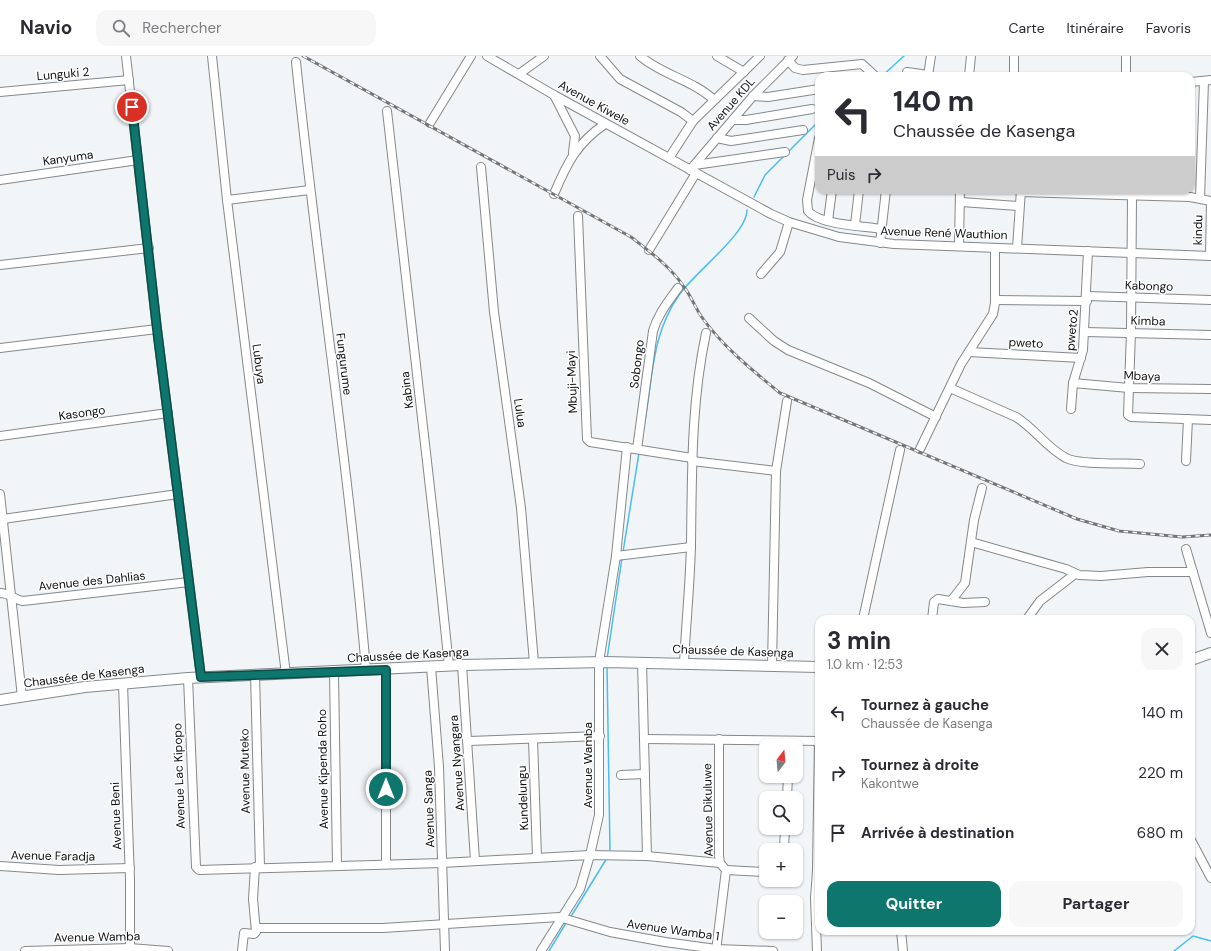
<!DOCTYPE html>
<html lang="fr">
<meta charset="utf-8">
<style>
:root{--surface:#fff;--page:#f7f7f7;--text:#2b2b33;--muted:#7c7c81;--line:#e1e1e2;--accent:#0f766e}
body{margin:0;font-family:"DM Sans",sans-serif;background:var(--page);color:var(--text);height:100vh;display:flex;flex-direction:column;font-size:15px;white-space:nowrap}
*{box-sizing:border-box;margin:0}
p{font-size:13px;color:var(--muted)}
.icon{flex:none;width:22px;height:22px;fill:none;stroke:currentColor;stroke-width:2;stroke-linecap:round;stroke-linejoin:round}
.map{position:relative;flex:1;overflow:hidden}
.panel{position:absolute;left:815px;top:559px;width:380px;height:320px;display:flex;flex-direction:column;background:var(--surface);border-radius:12px;box-shadow:0 1px 3px #0004}
.panel>*{flex:none}
.top-card{position:absolute;left:815px;top:16px;width:380px;height:122px;border-radius:12px;box-shadow:0 1px 3px #0004;background:#fff;color:var(--text);overflow:hidden}
.needle{width:26px;rotate:16deg}
.fabs{position:absolute;left:759px;top:683px;display:grid;gap:8px}
.fabs a{display:grid;place-items:center;width:44px;height:44px;border-radius:8px;background:var(--surface);box-shadow:0 1px 3px #0004;font-size:20px}
.pin{position:absolute;display:grid;place-items:center;width:34px;height:34px;color:#fff;margin:-17px;border:2px solid #fff;border-radius:50%;box-shadow:0 1px 4px #0007}
.me{position:absolute;width:44px;margin:-22px;rotate:0deg;stroke-linejoin:round;filter:drop-shadow(0 0 3px #0008)}
.turn{display:flex;align-items:center;gap:14px;height:84px;padding:0 12px;font-size:18px}
.turn .icon{width:52px;height:52px;stroke-width:2.5}
.turn b{display:block;font-size:28px;line-height:34px}
.then{display:flex;align-items:center;height:38px;padding:0 12px;background:#0003;gap:8px;font-size:15px}
.round{display:grid;place-items:center;flex:none;width:42px;height:42px;border-radius:12px;background:var(--page)}
.headline{display:flex;align-items:center;justify-content:space-between;height:68px;padding:0 12px}
h1{font-size:24px;font-weight:700;line-height:30px}
.primary-button{display:flex;gap:8px;margin-top:auto;padding:8px 12px}
.primary-button a{flex:1;height:46px;border-radius:12px;background:var(--accent);color:#fff;font-size:16px;font-weight:700;line-height:46px;text-align:center}
.primary-button a+a{background:var(--page);color:var(--text)}
ul{padding:0;list-style:none}
li{display:flex;align-items:center;gap:12px;height:60px;padding:0 12px}
li div{flex:1}
li b{display:block;font-size:15px}
li em{font-style:normal}
header{display:flex;align-items:center;gap:24px;box-sizing:border-box;height:56px;padding:0 20px;background:var(--surface);border-bottom:1px solid var(--line)}
header strong{font-size:19px}
nav{display:flex;gap:22px;margin-inline-start:auto;font-size:14px}
.search{width:280px;height:36px;background:var(--page);display:flex;align-items:center;gap:10px;box-sizing:border-box;padding:0 14px;border-radius:12px;color:var(--muted);font-size:15px}
.map>svg:first-child{display:block}
</style>
<header>
<strong>Navio</strong>
<div class="search"><svg class="icon" aria-label="search" viewBox="0 0 24 24"><circle cx="10" cy="10" r="6"/><path d="M15 15l6 6"/></svg>Rechercher</div>
<nav><a>Carte</a><a>Itinéraire</a><a>Favoris</a></nav>
</header>
<div class="map">
<svg width="1211" height="895" viewBox="0 0 1211 895">
<rect width="100%" height="100%" fill="#f1f5f8"/>
<g fill="none" stroke-linecap="round" stroke-linejoin="round">
<g stroke="#49bef0" stroke-width="1.5">
<path d="M 882,20 L 904,0"/>
<path d="M 788,96 L 819,65"/>
<path d="M 754,141 L 765,119 L 785,99"/>
<path d="M 644,370 C 653,323 651,279 679,239 C 694,217 747,178 747,154"/>
<path d="M 623,496 L 639,397"/>
<path d="M 607,603 L 622,502"/>
<path d="M 607,611 L 610,794"/>
<path d="M 570,862 L 607,802"/>
<path d="M 549,895 L 566,867"/>
<path d="M 1174,895 L 1193,880 L 1211,885"/>
</g>
<g stroke="#85888b" stroke-width="10">
<g id="minor">
<path d="M 126,0 L 157,273 L 201,621"/>
<path d="M 212,0 L 227,144 L 286,618"/>
<path d="M 487,0 L 554,39 L 771,158 L 789,166 L 839,181 L 894,188 L 1211,200"/>
<path d="M 600,0 L 620,23 L 681,56 L 693,65"/>
<path d="M 640,0 C 662,19 693,24 714,44"/>
<path d="M 717,0 L 744,16"/>
<path d="M 1014,0 L 1014,20"/>
<path d="M 788,4 L 795,12 L 803,14 L 862,8 L 875,20"/>
<path d="M 296,6 C 317,209 349,411 366,614"/>
<path d="M 907,16 L 928,19"/>
<path d="M 519,18 L 544,0"/>
<path d="M 928,20 L 931,0"/>
<path d="M 969,20 L 971,0"/>
<path d="M 1126,20 L 1126,0"/>
<path d="M 1191,26 L 1211,24"/>
<path d="M 0,36 L 129,24"/>
<path d="M 554,39 L 575,80 L 573,96"/>
<path d="M 753,40 L 768,41 L 819,33"/>
<path d="M 387,55 L 434,467 L 449,610"/>
<path d="M 733,64 L 746,64 L 812,53"/>
<path d="M 430,67 L 471,0"/>
<path d="M 717,82 L 731,85 L 803,74"/>
<path d="M 819,82 L 807,144 L 808,155 C 819,169 864,170 881,173"/>
<path d="M 669,102 L 693,65 L 760,0"/>
<path d="M 695,109 L 785,96"/>
<path d="M 481,111 L 494,256 L 521,452 L 534,607"/>
<path d="M 690,114 L 753,40 L 793,0"/>
<path d="M 0,124 L 138,104"/>
<path d="M 1020,136 L 1118,139 L 1118,134"/>
<path d="M 554,138 C 567,107 577,87 605,68"/>
<path d="M 1118,139 L 1190,141 L 1211,145"/>
<path d="M 1132,140 L 1131,276 L 1128,359 L 1131,361 L 1211,364"/>
<path d="M 1200,142 L 1204,25"/>
<path d="M 227,144 L 310,134"/>
<path d="M 961,146 L 1019,150"/>
<path d="M 578,160 L 587,383 L 590,386 L 692,402"/>
<path d="M 828,165 L 832,134"/>
<path d="M 855,169 L 859,134"/>
<path d="M 880,187 L 886,134"/>
<path d="M 959,190 L 960,134"/>
<path d="M 1017,192 L 1021,134"/>
<path d="M 649,194 L 696,117"/>
<path d="M 1210,200 L 1211,145"/>
<path d="M 0,209 L 149,192"/>
<path d="M 761,218 L 780,196 L 789,166"/>
<path d="M 1087,240 L 1211,244"/>
<path d="M 995,244 L 1087,245"/>
<path d="M 749,262 L 774,285 L 788,294 L 869,327 L 936,361"/>
<path d="M 1085,276 L 1211,279"/>
<path d="M 0,292 L 157,273"/>
<path d="M 969,296 L 1081,302"/>
<path d="M 1073,327 L 1129,332 L 1211,333"/>
<path d="M 950,332 L 1016,361 C 1035,373 1047,392 1066,402 C 1078,409 1124,407 1140,408"/>
<path d="M 1071,353 L 1073,327 L 1083,294 L 1088,195"/>
<path d="M 0,380 L 168,357"/>
<path d="M 637,393 L 653,275 C 658,258 668,246 678,232"/>
<path d="M 920,393 L 961,308 L 993,258 L 995,247 L 995,192"/>
<path d="M 692,405 L 776,415"/>
<path d="M 1186,405 L 1188,363"/>
<path d="M 0,438 L 22,641"/>
<path d="M 3,463 L 178,438"/>
<path d="M 971,486 L 1066,513 L 1079,519 L 1101,520 L 1148,516 L 1193,516"/>
<path d="M 1186,493 L 1211,577"/>
<path d="M 616,500 L 691,491"/>
<path d="M 0,537 C 10,537 14,544 23,545 L 189,526"/>
<path d="M 951,545 L 965,527 L 974,464 L 982,432"/>
<path d="M 863,563 L 900,394"/>
<path d="M 932,563 L 934,546 L 938,543 L 963,547 L 985,546"/>
<path d="M 1027,563 L 1040,545 L 1075,518"/>
<path d="M 642,606 L 647,800"/>
<path d="M 684,607 C 686,568 690,528 691,489 C 692,417 691,347 706,277"/>
<path d="M 462,609 L 475,804"/>
<path d="M 772,609 L 776,415 L 787,345"/>
<path d="M 431,611 L 439,711 L 445,895"/>
<path d="M 334,616 L 337,810"/>
<path d="M 255,618 L 260,811"/>
<path d="M 188,622 L 196,811 L 199,814 L 442,807 L 590,799 L 647,800 L 720,807"/>
<path d="M 123,628 L 130,824 L 130,892"/>
<path d="M 533,683 L 537,801"/>
<path d="M 644,683 L 819,685 L 817,815 L 815,842 L 817,895"/>
<path d="M 469,685 L 600,680"/>
<path d="M 621,719 L 645,718"/>
<path d="M 787,742 L 788,720"/>
<path d="M 1191,784 L 1211,822"/>
<path d="M 784,794 L 785,772"/>
<path d="M 386,808 L 386,614"/>
<path d="M 0,810 L 59,814 L 130,812"/>
<path d="M 726,814 L 766,816"/>
<path d="M 256,872 L 383,872 L 559,861 L 610,876 L 665,886 L 716,893 L 773,895"/>
<path d="M 901,875 L 903,895"/>
<path d="M 25,895 L 130,892 L 168,895"/>
<path d="M 242,895 L 244,877 L 254,878 L 256,876 L 253,843 L 255,811"/>
<path d="M 541,895 L 580,833 L 590,799 L 599,759 L 599,606 L 616,500 L 627,391"/>
<path d="M 716,895 L 726,814 L 720,807 L 719,800 L 719,683"/>
</g>
</g>
<g stroke="#85888b" stroke-width="12">
<g id="major">
<path d="M 1191,604 L 1211,597"/>
<path d="M 0,644 L 85,631 L 188,622 L 462,609 L 605,606 L 819,611"/>
</g>
</g>
<use href="#minor" stroke="#fff" stroke-width="8"/>
<use href="#major" stroke="#fff" stroke-width="10"/>
<g stroke="#737577" stroke-width="3">
<path id="rail" d="M 303,0 L 631,181 C 649,195 671,211 684,231 C 691,240 695,251 701,260 C 722,290 752,314 780,337 L 1077,463 L 1119,475 L 1182,481 L 1211,479"/>
</g>
<use href="#rail" stroke="#fff" stroke-width="1.5" stroke-dasharray="4.5" stroke-linecap="butt"/>
</g>
<g fill="none" stroke-linecap="round" stroke-linejoin="round">
<g stroke="#0a4d48" stroke-width="10">
<path id="route" d="M 132,51 L 157,273 L 201,621 L 386,614 L 386,733"/>
</g>
<use href="#route" stroke="#0f766e" stroke-width="7"/>
</g>
<g text-anchor="middle" stroke-width="3" stroke-linejoin="round" paint-order="stroke">
<g font-size="12" fill="#0d0e0f" stroke="#fff">
<text transform="translate(63 18) rotate(-5)" y="4">Lunguki 2</text>
<text transform="translate(594 47) rotate(29)" y="4">Avenue Kiwele</text>
<text transform="translate(731 48) rotate(-49)" y="4">Avenue KDL</text>
<text transform="translate(68 102) rotate(-8)" y="4">Kanyuma</text>
<text transform="translate(1198 174) rotate(-89)" y="4">kindu</text>
<text transform="translate(944 177) rotate(2)" y="4">Avenue René Wauthion</text>
<text transform="translate(1149 230) rotate(2)" y="4">Kabongo</text>
<text transform="translate(1148 265) rotate(2)" y="4">Kimba</text>
<text transform="translate(1072 274) rotate(-85)" y="4">pweto2</text>
<text transform="translate(1026 287) rotate(3)" y="4">pweto</text>
<text transform="translate(259 308) rotate(83)" y="4">Lubuya</text>
<text transform="translate(344 308) rotate(83)" y="4">Fungurume</text>
<text transform="translate(637 308) rotate(-83)" y="4">Sobongo</text>
<text transform="translate(1142 320) rotate(2)" y="4">Mbaya</text>
<text transform="translate(572 326) rotate(-92)" y="4">Mbuji-Mayi</text>
<text transform="translate(407 334) rotate(-97)" y="4">Kabina</text>
<text transform="translate(82 357) rotate(-8)" y="4">Kasongo</text>
<text transform="translate(520 357) rotate(82)" y="4">Lulua</text>
<text transform="translate(92 525) rotate(-6)" y="4">Avenue des Dahlias</text>
<text transform="translate(733 595) rotate(2)" y="4">Chaussée de Kasenga</text>
<text transform="translate(408 599) rotate(-3)" y="4">Chaussée de Kasenga</text>
<text transform="translate(84 620) rotate(-7)" y="4">Chaussée de Kasenga</text>
<text transform="translate(457 707) rotate(-94)" y="4">Avenue Nyangara</text>
<text transform="translate(588 709) rotate(-90)" y="4">Avenue Wamba</text>
<text transform="translate(323 713) rotate(-91)" y="4">Avenue Kipenda Roho</text>
<text transform="translate(245 715) rotate(-91)" y="4">Avenue Muteko</text>
<text transform="translate(179 720) rotate(-92)" y="4">Avenue Lac Kipopo</text>
<text transform="translate(523 742) rotate(-92)" y="4">Kundelungu</text>
<text transform="translate(429 753) rotate(-92)" y="4">Avenue Sanga</text>
<text transform="translate(708 754) rotate(-91)" y="4">Avenue Dikuluwe</text>
<text transform="translate(116 760) rotate(-92)" y="4">Avenue Beni</text>
<text transform="translate(53 800) rotate(1)" y="4">Avenue Faradja</text>
<text transform="translate(673 874) rotate(8)" y="4">Avenue Wamba 1</text>
<text transform="translate(97 881) rotate(-1)" y="4">Avenue Wamba</text>
</g>
</g>
</svg>
<div class="fabs">
<a><svg class="needle" viewBox="-14 -14 28 28"><path d="M0-13l5 13h-10z" fill="#e53935"/><path d="M0 13l5-13h-10z" fill="#7c7c81"/></svg></a>
<a><svg class="icon" aria-label="search" viewBox="0 0 24 24"><circle cx="10" cy="10" r="6"/><path d="M15 15l6 6"/></svg></a>
<a>+</a>
<a>−</a>
</div>
<div class="pin" style="left:132px;top:51px;background:#d93025"><svg class="icon" aria-label="arrive" viewBox="0 0 24 24"><path d="M6 21V4h12l-3 4 3 4H6"/></svg></div>
<svg class="me" style="left:386px;top:733px" viewBox="-20 -20 40 40"><circle r="17" fill="#0f766e" stroke="#fff" stroke-width="3"/><path d="M0-11L8 9 0 5-8 9z" fill="#fff"/></svg>
<div class="top-card">
<div class="turn"><svg class="icon" aria-label="left" viewBox="0 0 24 24"><path d="M17 20v-9H6M10 6l-5 5 5 5"/></svg><div><b>140 m</b>Chaussée de Kasenga</div></div>
<div class="then">Puis<svg class="icon" aria-label="right" viewBox="0 0 24 24"><path d="M7 20v-9h11M14 6l5 5-5 5"/></svg></div>
</div>
<section class="panel">
<div class="headline"><div><h1>3 min</h1><p>1.0 km · 12:53</p></div><a class="round"><svg class="icon" aria-label="close" viewBox="0 0 24 24"><path d="M6 6l12 12M18 6L6 18"/></svg></a></div>
<ul>
<li><svg class="icon" aria-label="left" viewBox="0 0 24 24"><path d="M17 20v-9H6M10 6l-5 5 5 5"/></svg><div><b>Tournez à gauche</b><p>Chaussée de Kasenga</p></div><em>140 m</em></li>
<li><svg class="icon" aria-label="right" viewBox="0 0 24 24"><path d="M7 20v-9h11M14 6l5 5-5 5"/></svg><div><b>Tournez à droite</b><p>Kakontwe</p></div><em>220 m</em></li>
<li><svg class="icon" aria-label="arrive" viewBox="0 0 24 24"><path d="M6 21V4h12l-3 4 3 4H6"/></svg><div><b>Arrivée à destination</b></div><em>680 m</em></li>
</ul>
<div class="primary-button"><a>Quitter</a><a>Partager</a></div>
</section>
</div>
